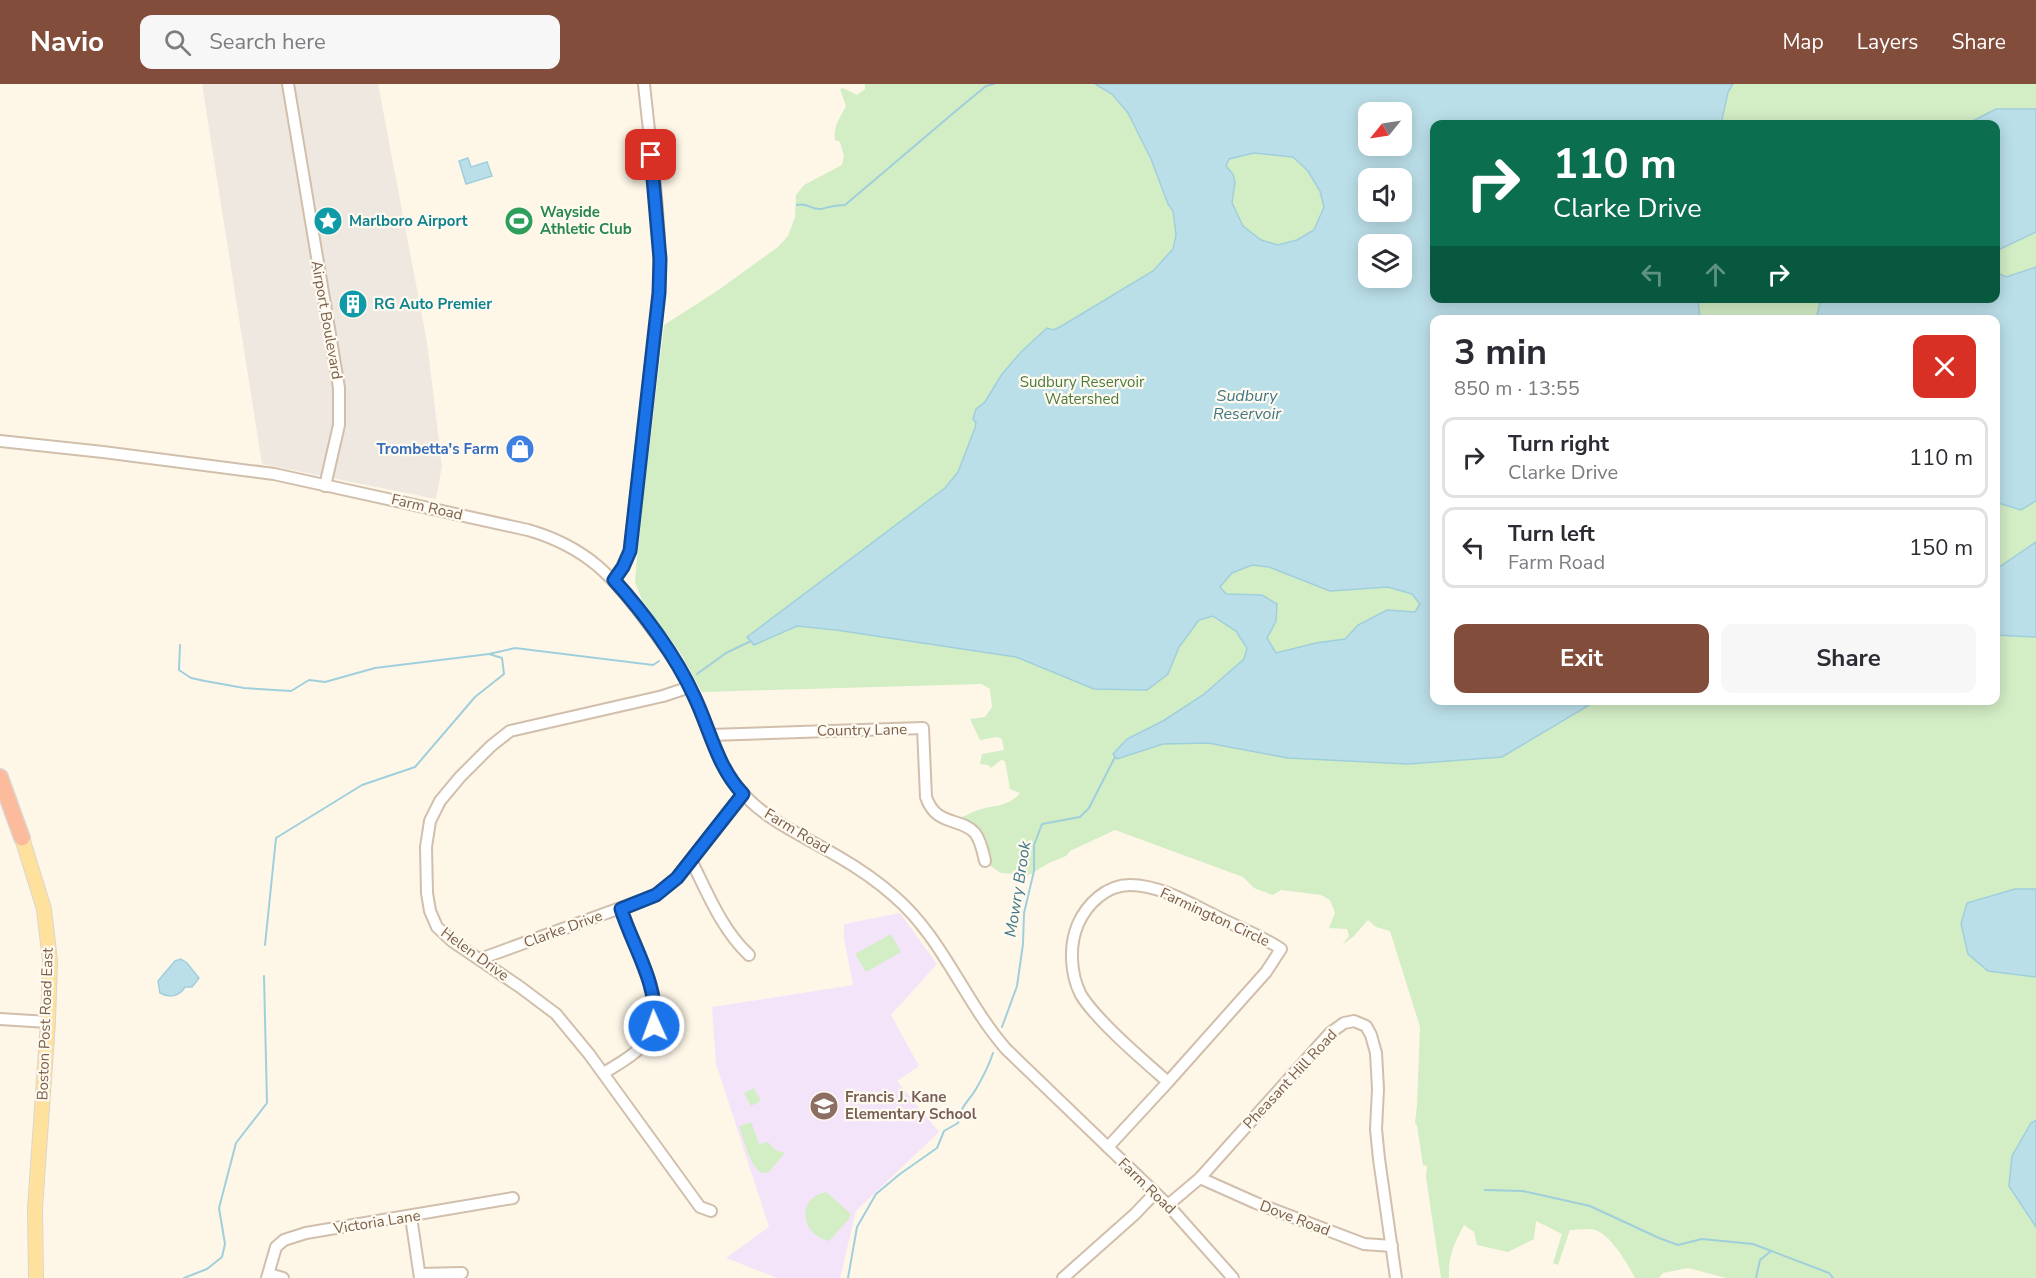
<!DOCTYPE html>
<meta charset="utf-8">
<style>
:root{--surface:#fff;--page:#f7f7f7;--text:#2b2b33;--muted:#7c7c81;--line:#e1e1e2;--accent:#834d3c}
body{margin:0;font-family:"Nunito Sans",sans-serif;background:var(--page);color:var(--text);height:100vh;display:flex;flex-direction:column;font-size:22px;white-space:nowrap}
*{box-sizing:border-box;margin:0}
p{font-size:20px;color:var(--muted)}
.icon{flex:none;width:33px;height:33px;fill:none;stroke:currentColor;stroke-width:2;stroke-linecap:round;stroke-linejoin:round}
.map{position:relative;flex:1;overflow:hidden}
.panel{position:absolute;left:1430px;top:231px;width:570px;height:390px;display:flex;flex-direction:column;background:var(--surface);border-radius:12px;box-shadow:0 3px 15px #0003}
.panel>*{flex:none}
.top-card{position:absolute;left:1430px;top:36px;width:570px;height:183px;border-radius:12px;box-shadow:0 3px 15px #0003;background:#0b6e4f;color:#fff;overflow:hidden}
.needle{width:39px;rotate:240deg}
.fabs{position:absolute;left:1358px;top:18px;display:grid;gap:12px}
.fabs a{display:grid;place-items:center;width:54px;height:54px;border-radius:12px;background:var(--surface);box-shadow:0 3px 15px #0003;font-size:30px}
.pin{position:absolute;display:grid;place-items:center;width:51px;height:51px;color:#fff;margin:-26px;border-radius:12px;box-shadow:0 3px 9px #0006}
.me{position:absolute;width:66px;margin:-33px;rotate:358deg;stroke-linejoin:round;filter:drop-shadow(0 0 4px #0008)}
.turn{display:flex;align-items:center;gap:21px;height:126px;padding:0 24px;font-size:27px}
.turn .icon{width:78px;height:78px;stroke-width:2.5}
.turn b{display:block;font-size:42px;line-height:51px}
.lanes{display:flex;align-items:center;height:57px;padding:0 24px;background:#0003;justify-content:center;gap:30px;direction:ltr}
.lanes .off{opacity:.35}
.round{display:grid;place-items:center;flex:none;width:63px;height:63px;border-radius:12px;background:var(--page)}
.head{display:flex;align-items:center;justify-content:space-between;height:102px;padding:0 24px}
h1{font-size:36px;font-weight:700;line-height:45px}
.cta{display:flex;gap:12px;margin-top:auto;padding:12px 24px}
.cta a{flex:1;height:69px;border-radius:12px;background:var(--accent);color:#fff;font-size:24px;font-weight:700;line-height:69px;text-align:center}
.cta a+a{background:var(--page);color:var(--text)}
ul{padding:0;list-style:none}
li{display:flex;align-items:center;gap:18px;height:81px;margin:0 12px 9px;padding:0 12px;border:3px solid var(--line);border-radius:12px}
li div{flex:1}
li b{display:block;font-size:22px}
li em{font-style:normal}
header{display:flex;align-items:center;gap:36px;box-sizing:border-box;height:84px;padding:0 30px;background:var(--accent);color:#fff}
header strong{font-size:28px}
nav{display:flex;gap:33px;margin-inline-start:auto;font-size:21px}
.search{width:420px;height:54px;background:var(--page);display:flex;align-items:center;gap:15px;box-sizing:border-box;padding:0 21px;border-radius:12px;color:var(--muted);font-size:22px}
.map>svg:first-child{display:block}
</style>
<header>
<strong>Navio</strong>
<div class="search"><svg class="icon" aria-label="search" viewBox="0 0 24 24"><circle cx="10" cy="10" r="6"/><path d="M15 15l6 6"/></svg>Search here</div>
<nav><a>Map</a><a>Layers</a><a>Share</a></nav>
</header>
<div class="map">
<svg width="2036" height="1194" viewBox="0 0 2036 1194">
<rect width="100%" height="100%" fill="#fef7e8"/>
<path fill="#eee8e1" d="M 202,0 L 378,0 L 427,258 L 442,382 L 436,415 L 262,380 Z"/>
<path fill="#f4e4fa" d="M 900,829 L 937,880 L 891,931 L 919,982 L 897,997 L 939,1048 L 856,1127 L 840,1194 L 777,1194 L 726,1174 L 769,1143 L 716,980 L 712,923 L 853,901 L 844,855 L 844,840 Z"/>
<g fill="#d3edc5" fill-rule="evenodd">
<path d="M 865,0 L 2036,0 L 2036,1194 L 1726,1194 L 1688,1184 L 1663,1189 L 1659,1194 L 1635,1194 C 1628,1180 1610,1150 1595,1146 C 1587,1144 1577,1146 1570,1146 L 1558,1181 L 1553,1179 L 1562,1150 L 1536,1137 L 1534,1155 L 1508,1168 L 1477,1161 L 1474,1148 L 1464,1141 C 1454,1160 1448,1172 1449,1194 L 1441,1194 L 1426,1093 L 1427,1082 L 1423,1081 L 1417,1042 L 1415,1038 L 1417,1022 L 1420,943 L 1390,847 L 1376,843 L 1368,836 L 1354,852 L 1342,861 L 1349,852 L 1347,845 L 1329,844 L 1335,829 L 1330,816 L 1321,811 L 1281,806 L 1273,811 L 1254,804 L 1243,793 L 1115,746 L 1070,767 L 1066,772 L 1049,779 L 1029,791 L 1001,789 L 989,781 L 986,770 L 959,734 C 966,732 972,728 978,726 C 993,721 1009,723 1020,709 L 1010,705 L 1005,677 L 1001,676 L 991,684 L 988,681 L 980,680 L 982,670 L 1004,666 L 1002,655 L 997,653 L 980,656 L 970,635 L 985,633 L 992,623 L 990,605 L 981,600 L 702,608 L 681,570 L 642,516 L 635,498 L 639,450 L 664,241 L 717,207 L 778,163 L 788,152 L 795,133 L 796,111 L 804,101 L 842,81 L 844,72 L 840,58 L 835,56 C 833,42 840,34 846,22 L 840,5 L 843,4 L 857,11 L 865,5 ZM 1368,28 L 1401,28 L 1401,62 L 1368,62 ZM 1434,40 L 1995,40 L 1995,214 L 1434,214 ZM 1368,94 L 1401,94 L 1401,128 L 1368,128 ZM 1368,160 L 1401,160 L 1401,194 L 1368,194 ZM 1434,236 L 1995,236 L 1995,616 L 1434,616 Z"/>
<path d="M 891,850 L 901,868 L 866,888 L 855,870 Z"/>
<path d="M 754,1004 L 761,1017 L 751,1022 L 744,1009 Z"/>
<path d="M 751,1038 L 759,1060 L 768,1058 L 775,1066 L 785,1069 L 769,1088 L 761,1089 C 748,1078 745,1057 739,1042 Z"/>
<path d="M 826,1108 L 851,1130 L 849,1135 L 829,1157 C 800,1151 796,1114 826,1108 Z"/>
</g>
<g fill="#bbdfe9" stroke="#a0cfdc" stroke-width="1.5" fill-rule="evenodd">
<path d="M 1095,0 L 1733,0 L 1728,8 L 1721,40 L 1434,40 L 1434,214 L 1698,215 L 1700,235 L 1434,236 L 1434,616 L 1596,617 L 1502,673 L 1408,680 L 1288,674 L 1208,659 L 1163,660 L 1117,675 L 1113,670 L 1127,655 L 1163,637 L 1203,611 L 1244,575 L 1247,564 L 1236,547 L 1213,532 L 1199,536 L 1179,563 L 1168,590 L 1147,606 L 1094,605 L 1016,573 L 836,546 L 797,542 L 754,561 L 747,553 L 945,404 L 958,388 L 975,344 L 976,339 L 973,335 L 976,325 L 985,318 L 1002,290 L 1023,266 L 1047,244 L 1053,246 L 1060,243 L 1153,187 L 1173,165 L 1176,151 L 1173,127 L 1168,120 L 1151,75 L 1128,29 L 1112,10 ZM 1401,28 L 1401,62 L 1368,62 L 1368,28 ZM 1254,69 L 1293,73 L 1308,87 L 1320,107 L 1324,123 L 1314,146 L 1297,156 L 1278,161 L 1261,156 L 1243,142 L 1232,119 L 1235,98 L 1233,90 L 1226,82 L 1229,75 ZM 1401,94 L 1401,128 L 1368,128 L 1368,94 ZM 1401,160 L 1401,194 L 1368,194 L 1368,160 ZM 1252,481 L 1269,483 L 1330,507 L 1388,503 L 1412,510 L 1420,520 L 1415,528 L 1387,526 L 1358,541 L 1345,555 L 1316,559 L 1276,569 L 1267,554 L 1276,537 L 1277,520 L 1262,511 L 1226,510 L 1220,503 L 1232,489 Z"/>
<path d="M 1996,25 L 2036,25 L 2036,148 L 1998,166 L 1995,185 L 1995,40 L 1967,40 Z"/>
<path d="M 468,74 L 471,83 L 487,78 L 492,92 L 466,100 L 459,77 Z"/>
<path d="M 2036,183 L 2036,417 L 2021,426 L 1995,418 L 1995,236 L 1816,235 L 1821,215 L 1995,214 L 1995,188 L 2006,193 Z"/>
<path d="M 2036,458 L 2036,553 L 1995,551 L 1995,486 Z"/>
<path d="M 2015,805 L 2036,805 L 2036,893 L 1988,887 L 1968,870 L 1961,840 L 1967,819 Z"/>
<path d="M 181,875 L 187,879 L 199,894 L 192,903 L 185,903 C 179,913 169,914 160,909 L 158,897 L 175,877 Z"/>
<path d="M 2036,1036 L 2036,1143 L 2009,1102 L 2012,1072 L 2031,1039 Z"/>
</g>
<g fill="none" stroke-linecap="round" stroke-linejoin="round">
<g stroke="#a0cfdc" stroke-width="2">
<path d="M 797,121 C 807,118 811,126 821,125 C 829,123 835,121 845,121 L 957,26 L 986,2 L 994,0"/>
<path d="M 180,561 L 179,586 L 191,594 L 205,597 L 244,604 L 291,607 L 309,596 L 325,598 L 375,584 L 489,570"/>
<path d="M 697,590 L 726,569 L 751,557"/>
<path d="M 265,861 L 276,754 L 362,701 L 415,683 L 475,613 L 504,590 L 502,574 L 489,570 L 515,564 L 653,581 L 659,577"/>
<path d="M 1002,943 L 1017,902 L 1023,860 L 1024,829 L 1034,787 L 1034,761 L 1042,740 L 1080,733 L 1089,724 L 1115,673"/>
<path d="M 1485,1106 L 1523,1107 L 1590,1122 L 1659,1154 L 1678,1161 L 1702,1155 L 1753,1160 L 1829,1189 L 1833,1194"/>
<path d="M 184,1194 L 207,1185 L 222,1173 L 225,1160 L 219,1124 L 236,1059 L 267,1019 L 264,892"/>
<path d="M 848,1194 L 857,1143 L 876,1110 L 900,1090 L 937,1064 L 944,1047 L 958,1039 C 962,1019 967,1020 976,1005 C 983,993 989,981 993,969"/>
<path d="M 1756,1194 L 1760,1176 L 1771,1167"/>
</g>
<g stroke="#d1bfac" stroke-width="14">
<g id="minor">
<path d="M 288,0 L 339,304 L 339,341 L 325,402"/>
<path d="M 0,357 L 103,368 L 274,390 L 528,446 C 587,463 614,493 650,542 C 667,565 684,588 695,614 C 709,645 716,679 738,704 C 764,736 804,752 839,773 C 858,784 877,797 894,812 C 943,854 964,917 1006,965 L 1168,1121 L 1233,1194"/>
<path d="M 613,496 L 623,483 L 630,467 L 659,209 C 662,140 651,69 644,0"/>
<path d="M 690,603 L 663,612 L 510,647 L 491,662 L 460,693 L 440,717 L 430,737 L 426,763 L 427,809 L 430,827 L 437,843 L 452,857 L 520,903 L 556,930 L 589,970 L 700,1123 L 711,1127"/>
<path d="M 710,651 L 923,644 L 926,713 C 936,743 961,733 975,749 C 981,757 983,768 985,777"/>
<path d="M 691,776 C 707,808 722,846 749,871"/>
<path d="M 480,875 L 656,811 L 677,794 L 743,710"/>
<path d="M 0,935 L 48,938"/>
<path d="M 604,989 C 618,980 637,970 647,956 C 672,922 632,860 621,825"/>
<path d="M 1108,1063 L 1168,998 C 1144,977 1097,937 1081,911 C 1070,890 1069,861 1078,840 C 1087,820 1106,801 1130,801 C 1161,801 1193,821 1220,834 C 1240,844 1262,852 1281,865 L 1266,888 L 1168,998"/>
<path d="M 1200,1094 L 1256,1119 L 1364,1160 L 1392,1162"/>
<path d="M 1168,1121 L 1200,1094 L 1330,949 L 1344,939 L 1354,937 L 1366,942 L 1371,951 L 1376,969 L 1378,1005 L 1376,1045 L 1379,1075 L 1396,1194"/>
<path d="M 411,1133 L 420,1194"/>
<path d="M 269,1190 L 283,1194"/>
<path d="M 420,1190 L 462,1189"/>
<path d="M 267,1194 L 276,1163 L 284,1156 L 306,1149 L 513,1114"/>
<path d="M 1063,1194 L 1135,1130 L 1155,1109"/>
</g>
</g>
<g stroke="#dcd5d0" stroke-width="16">
<path id="major" d="M 22,754 L 44,825 L 50,877 L 48,938 L 35,1124 L 36,1194"/>
</g>
<g stroke="#dcd5d0" stroke-width="18">
<path id="highway" d="M 0,693 L 22,754"/>
</g>
<use href="#minor" stroke="#fff" stroke-width="10"/>
<use href="#major" stroke="#ffe19e" stroke-width="14"/>
<use href="#highway" stroke="#fbbb9c" stroke-width="15"/>
</g>
<g fill="none" stroke-linecap="round" stroke-linejoin="round">
<g stroke="#114b97" stroke-width="15">
<path id="route" d="M 651,71 L 660,175 L 659,209 L 630,467 L 623,483 L 614,496 C 643,528 676,572 694,612 C 710,645 717,683 743,710 L 677,794 L 656,811 L 621,825 C 633,863 659,901 654,942"/>
</g>
<use href="#route" stroke="#1a73e8" stroke-width="10"/>
</g>
<defs>
<g id="sight-disc" transform="scale(1.5)"><circle r="9.5" fill="#0f9aa8" stroke="#fffaf0"/><path d="M0-6L1.8-2.2L6-1.7L2.9 1.2L3.7 5.4L0 3.3L-3.7 5.4L-2.9 1.2L-6-1.7L-1.8-2.2Z" fill="#fff"/></g>
<g id="stadium-disc" transform="scale(1.5)"><circle r="9.5" fill="#2e9e5b" stroke="#fffaf0"/><path d="M0-5a6.5 5 0 1 0 0 10a6.5 5 0 1 0 0-10ZM-3.5-1.8h7v3.6h-7Z" fill="#fff"/></g>
<g id="building-disc" transform="scale(1.5)"><circle r="9.5" fill="#0f9aa8" stroke="#fffaf0"/><path d="M-4-6H4V6H1V3H-1V6H-4ZM-2.5-4.3h1.7v1.8h-1.7ZM.8-4.3h1.7v1.8H.8ZM-2.5-1h1.7V.8h-1.7ZM.8-1h1.7V.8H.8Z" fill="#fff"/></g>
<g id="shop-disc" transform="scale(1.5)"><circle r="9.5" fill="#3f7fe0" stroke="#fffaf0"/><path d="M-5-2.5h2.3a2.7 3.5 0 0 1 5.4 0H5L5.5 6h-11ZM-1.5-2.5h3a1.5 2.3 0 0 0-3 0Z" fill="#fff"/></g>
<g id="school-disc" transform="scale(1.5)"><circle r="9.5" fill="#8d6e63" stroke="#fffaf0"/><path d="M0-5L7-2L0 1L-7-2ZM-4 1L0 2.5L4 1V4Q0 6-4 4Z" fill="#fff"/></g>
</defs>
<g fill-rule="evenodd">
<use href="#sight-disc" x="328" y="137"/>
<use href="#stadium-disc" x="519" y="137"/>
<use href="#building-disc" x="353" y="220"/>
<use href="#shop-disc" x="520" y="365"/>
<use href="#school-disc" x="824" y="1022"/>
</g>
<g text-anchor="middle" stroke-width="4.5" stroke-linejoin="round" paint-order="stroke">
<g font-size="15" font-weight="bold" fill="#27864d" stroke="#fffaf0" text-anchor="start">
<text x="540" y="133">Wayside<tspan x="540" dy="17">Athletic Club</tspan></text>
</g>
<g font-size="15" font-weight="bold" fill="#0d838f" stroke="#fffaf0" text-anchor="start">
<text x="349" y="142">Marlboro Airport</text>
<text x="374" y="225">RG Auto Premier</text>
</g>
<g font-size="15" fill="#7a5e4a" stroke="#fffaf0">
<text transform="translate(327 236) rotate(80)" y="5">Airport Boulevard</text>
<text transform="translate(427 423) rotate(13)" y="5">Farm Road</text>
<text transform="translate(862 646) rotate(-1)" y="5">Country Lane</text>
<text transform="translate(797 747) rotate(31)" y="5">Farm Road</text>
<text transform="translate(1215 833) rotate(25)" y="5">Farmington Circle</text>
<text transform="translate(563 845) rotate(-20)" y="5">Clarke Drive</text>
<text transform="translate(475 870) rotate(36)" y="5">Helen Drive</text>
<text transform="translate(45 940) rotate(-88)" y="5">Boston Post Road East</text>
<text transform="translate(1290 995) rotate(-47)" y="5">Pheasant Hill Road</text>
<text transform="translate(1147 1102) rotate(44)" y="5">Farm Road</text>
<text transform="translate(1295 1134) rotate(21)" y="5">Dove Road</text>
<text transform="translate(377 1138) rotate(-9)" y="5">Victoria Lane</text>
</g>
<g font-size="15" fill="#4c7a3e" stroke="#fffaf0">
<text x="1082" y="303">Sudbury Reservoir<tspan x="1082" dy="17">Watershed</tspan></text>
</g>
<g font-size="15" font-weight="bold" fill="#366cbe" stroke="#fffaf0" text-anchor="end">
<text x="499" y="370">Trombetta's Farm</text>
</g>
<g font-size="15" font-weight="bold" fill="#785e54" stroke="#fffaf0" text-anchor="start">
<text x="845" y="1018">Francis J. Kane<tspan x="845" dy="17">Elementary School</tspan></text>
</g>
<g font-size="16" font-style="italic" fill="#3f7787" stroke="#fffaf0">
<text x="1247" y="317">Sudbury<tspan x="1247" dy="18">Reservoir</tspan></text>
<text transform="translate(1017 805) rotate(-81)" y="6">Mowry Brook</text>
</g>
</g>
</svg>
<div class="fabs">
<a><svg class="needle" viewBox="-14 -14 28 28"><path d="M0-13l5 13h-10z" fill="#e53935"/><path d="M0 13l5-13h-10z" fill="#7c7c81"/></svg></a>
<a><svg class="icon" aria-label="sound" viewBox="0 0 24 24"><path d="M4 9h4l5-4v14l-5-4H4zM17 9q2 3 0 6"/></svg></a>
<a><svg class="icon" aria-label="layers" viewBox="0 0 24 24"><path d="M12 4l9 5-9 5-9-5zM3 14l9 5 9-5"/></svg></a>
</div>
<div class="pin" style="left:651px;top:71px;background:#d93025"><svg class="icon" aria-label="arrive" viewBox="0 0 24 24"><path d="M6 21V4h12l-3 4 3 4H6"/></svg></div>
<svg class="me" style="left:654px;top:942px" viewBox="-20 -20 40 40"><circle r="17" fill="#1a73e8" stroke="#fff" stroke-width="3"/><path d="M0-11L8 9 0 5-8 9z" fill="#fff"/></svg>
<div class="top-card">
<div class="turn"><svg class="icon" aria-label="right" viewBox="0 0 24 24"><path d="M7 20v-9h11M14 6l5 5-5 5"/></svg><div><b>110 m</b>Clarke Drive</div></div>
<div class="lanes"><svg class="icon off" aria-label="left" viewBox="0 0 24 24"><path d="M17 20v-9H6M10 6l-5 5 5 5"/></svg><svg class="icon off" aria-label="ahead" viewBox="0 0 24 24"><path d="M12 20V5M6 11l6-6 6 6"/></svg><svg class="icon" aria-label="right" viewBox="0 0 24 24"><path d="M7 20v-9h11M14 6l5 5-5 5"/></svg></div>
</div>
<section class="panel">
<div class="head"><div><h1>3 min</h1><p>850 m · 13:55</p></div><a class="round" style="background:#d93025;color:#fff"><svg class="icon" aria-label="close" viewBox="0 0 24 24"><path d="M6 6l12 12M18 6L6 18"/></svg></a></div>
<ul>
<li><svg class="icon" aria-label="right" viewBox="0 0 24 24"><path d="M7 20v-9h11M14 6l5 5-5 5"/></svg><div><b>Turn right</b><p>Clarke Drive</p></div><em>110 m</em></li>
<li><svg class="icon" aria-label="left" viewBox="0 0 24 24"><path d="M17 20v-9H6M10 6l-5 5 5 5"/></svg><div><b>Turn left</b><p>Farm Road</p></div><em>150 m</em></li>
</ul>
<div class="cta"><a>Exit</a><a>Share</a></div>
</section>
</div>
